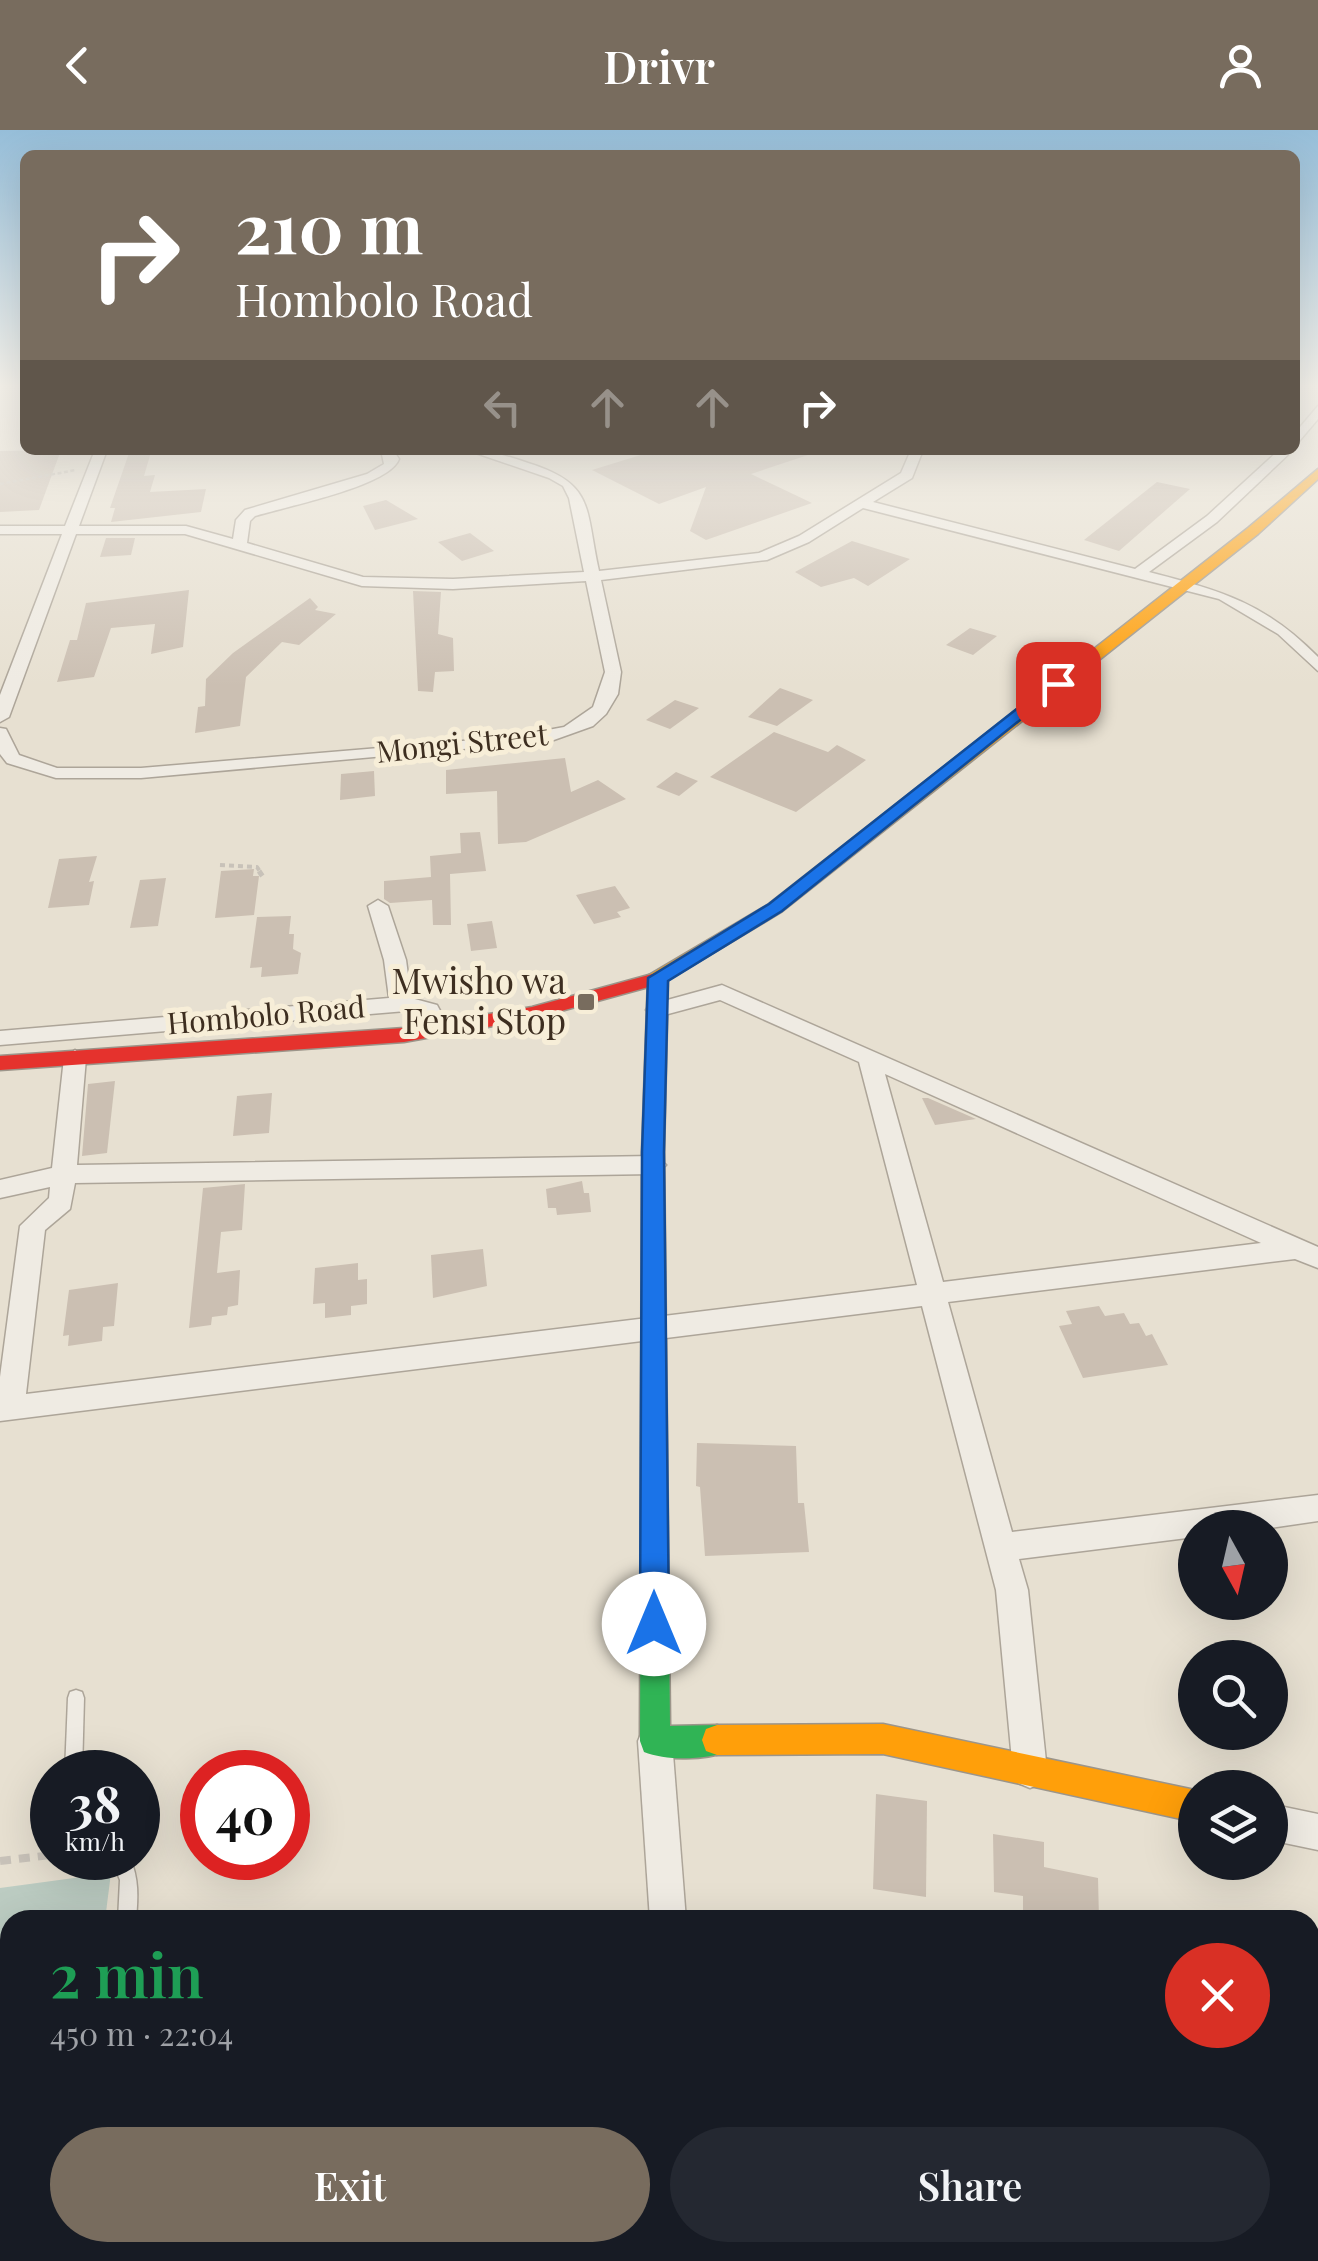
<!DOCTYPE html>
<meta charset="utf-8">
<style>
:root{--surface:#171b24;--page:#242831;--text:#f1f3f6;--muted:#9ea1a6;--accent:#786c5e}
body{margin:0;font-family:"Playfair Display",serif;background:var(--page);color:var(--text);height:100vh;display:flex;flex-direction:column;font-size:38px;white-space:nowrap}
*{box-sizing:border-box;margin:0}
p{font-size:32px;color:var(--muted)}
.icon{flex:none;width:55px;height:55px;fill:none;stroke:currentColor;stroke-width:2;stroke-linecap:round;stroke-linejoin:round}
.map{position:relative;flex:1;overflow:hidden}
.sheet{position:absolute;left:0px;top:1780px;width:1320px;height:352px;display:flex;flex-direction:column;background:var(--surface);border-radius:30px 30px 0 0;box-shadow:0 10px 40px #0002}
.sheet>*{flex:none}
.top-card{position:absolute;left:20px;top:20px;width:1280px;height:305px;border-radius:15px;box-shadow:0 10px 40px #0002;background:#786c5e;color:#fff;overflow:hidden}
.needle{width:65px;rotate:172deg}
.tools{position:absolute;left:1178px;top:1380px;display:grid;gap:20px}
.tools a{display:grid;place-items:center;width:110px;height:110px;border-radius:50%;background:var(--surface);box-shadow:0 10px 40px #0002;font-size:50px}
.speed{position:absolute;left:30px;top:1620px;display:flex;gap:20px;font-size:50px;font-weight:700;text-align:center}
.speed>*{display:grid;place-content:center;width:130px;height:130px;border-radius:50%;background:var(--surface);box-shadow:0 10px 40px #0002;line-height:1}
.speed small{font-size:25px;font-weight:400}
.speed .limit{border:15px solid #d22;background:#fff;color:#111}
.pin{position:absolute;display:grid;place-items:center;width:85px;height:85px;color:#fff;margin:-42px;border-radius:20px;box-shadow:0 5px 15px #0006}
.me{position:absolute;width:110px;margin:-55px;rotate:0deg;stroke-linejoin:round;filter:drop-shadow(0 0 8px #0008)}
.turn{display:flex;align-items:center;gap:35px;height:210px;padding:0 50px;font-size:45px}
.turn .icon{width:130px;height:130px;stroke-width:2.5}
.turn b{display:block;font-size:70px;line-height:85px}
.lanes{display:flex;align-items:center;height:95px;padding:0 50px;background:#0003;justify-content:center;gap:50px;direction:ltr}
.lanes .off{opacity:.35}
.round{display:grid;place-items:center;flex:none;width:105px;height:105px;border-radius:52px;background:var(--page)}
.head{display:flex;align-items:center;justify-content:space-between;height:170px;padding:0 50px}
h1{font-size:60px;font-weight:600;line-height:75px;color:#1e9e55}
.primary-button{display:flex;gap:20px;margin-top:auto;padding:20px 50px}
.primary-button a{flex:1;height:115px;border-radius:60px;background:var(--accent);color:#fff;font-size:40px;font-weight:600;line-height:115px;text-align:center}
.primary-button a+a{background:var(--page);color:var(--text)}
header{display:flex;justify-content:space-between;align-items:center;height:130px;padding:0 50px;background:var(--accent);color:#fff;font-size:45px;font-weight:600}
.map>svg:first-child{display:block}
</style>
<header><svg class="icon" aria-label="back" viewBox="0 0 24 24"><path d="M15 5l-7 7 7 7"/></svg>Drivr<svg class="icon" aria-label="person" viewBox="0 0 24 24"><circle cx="12" cy="8" r="4"/><path d="M4 21q1-7 8-7t8 7"/></svg></header>
<div class="map">
<svg width="1318" height="2131" viewBox="0 0 1318 2131">
<rect width="100%" height="100%" fill="#e7e0d1"/>
<path fill="#bcccc2" d="M 111,1743 L 105,1790 L 10,1790 L 10,2122 L 65,2123 L 64,2131 L 0,2131 L 0,1758 Z"/>
<g fill="#cbbfb2">
<path d="M 61,320 L 39,380 L 0,382 L 0,321 Z"/>
<path d="M 657,320 L 810,320 L 811,324 L 751,344 L 812,373 L 706,410 L 690,401 L 706,357 L 659,374 L 592,340 Z"/>
<path d="M 151,322 L 144,346 L 155,345 L 150,362 L 206,359 L 201,382 L 111,392 L 115,378 L 110,378 L 129,323 Z"/>
<path d="M 1157,352 L 1190,359 L 1119,421 L 1084,410 Z"/>
<path d="M 386,370 L 418,389 L 375,400 L 363,376 Z"/>
<path d="M 470,403 L 494,421 L 462,431 L 438,412 Z"/>
<path d="M 106,408 L 135,408 L 131,425 L 100,427 Z"/>
<path d="M 852,411 L 910,429 L 868,456 L 854,448 L 821,457 L 795,442 Z"/>
<path d="M 189,460 L 183,517 L 151,524 L 155,494 L 111,498 L 94,547 L 57,552 L 70,510 L 77,510 L 86,473 Z"/>
<path d="M 413,461 L 441,462 L 438,504 L 453,508 L 454,541 L 435,542 L 433,562 L 418,561 Z"/>
<path d="M 310,468 L 318,477 L 315,480 L 336,484 L 299,515 L 282,512 L 246,547 L 240,596 L 195,603 L 198,577 L 205,576 L 206,549 L 233,523 Z"/>
<path d="M 970,498 L 997,506 L 973,525 L 946,515 Z"/>
<path d="M 780,558 L 813,570 L 777,596 L 748,587 Z"/>
<path d="M 675,570 L 699,578 L 670,599 L 646,590 Z"/>
<path d="M 774,602 L 828,622 L 837,615 L 866,630 L 796,682 L 710,647 Z"/>
<path d="M 565,628 L 571,662 L 598,650 L 626,669 L 526,712 L 498,714 L 497,661 L 446,664 L 446,640 Z"/>
<path d="M 374,641 L 375,666 L 340,670 L 341,644 Z"/>
<path d="M 676,642 L 698,651 L 679,666 L 656,657 Z"/>
<path d="M 480,702 L 486,741 L 450,744 L 451,795 L 433,795 L 432,770 L 390,773 L 384,769 L 384,751 L 431,747 L 430,726 L 461,723 L 460,703 Z"/>
<path d="M 97,726 L 89,752 L 94,751 L 89,775 L 48,778 L 59,729 Z"/>
<path d="M 254,739 L 253,746 L 259,746 L 254,785 L 215,788 L 221,741 Z"/>
<path d="M 166,748 L 158,796 L 130,798 L 140,750 Z"/>
<path d="M 615,756 L 630,778 L 617,782 L 621,787 L 594,794 L 576,765 Z"/>
<path d="M 291,786 L 289,804 L 294,804 L 293,819 L 301,823 L 298,844 L 261,847 L 262,837 L 250,838 L 257,787 Z"/>
<path d="M 492,791 L 497,818 L 471,821 L 467,794 Z"/>
<path d="M 115,951 L 107,1023 L 82,1026 L 88,954 Z"/>
<path d="M 272,963 L 269,1003 L 233,1006 L 237,966 Z"/>
<path d="M 922,968 L 928,968 L 976,989 L 935,995 Z"/>
<path d="M 582,1051 L 584,1063 L 589,1063 L 591,1082 L 557,1085 L 556,1078 L 548,1078 L 546,1059 Z"/>
<path d="M 245,1054 L 242,1100 L 221,1102 L 217,1143 L 240,1140 L 238,1175 L 228,1177 L 227,1185 L 212,1187 L 211,1195 L 189,1198 L 203,1058 Z"/>
<path d="M 483,1119 L 487,1156 L 433,1168 L 431,1125 Z"/>
<path d="M 358,1133 L 358,1150 L 367,1149 L 367,1174 L 351,1176 L 351,1185 L 325,1188 L 325,1173 L 313,1174 L 315,1138 Z"/>
<path d="M 118,1153 L 114,1196 L 103,1197 L 102,1211 L 68,1216 L 69,1205 L 63,1206 L 69,1160 Z"/>
<path d="M 1099,1176 L 1105,1186 L 1124,1183 L 1130,1194 L 1139,1193 L 1146,1206 L 1152,1204 L 1168,1235 L 1083,1248 L 1059,1196 L 1072,1194 L 1066,1181 Z"/>
<path d="M 697,1313 L 796,1316 L 798,1373 L 804,1373 L 809,1422 L 705,1426 L 700,1357 L 696,1356 Z"/>
<path d="M 876,1664 L 927,1671 L 926,1767 L 873,1759 Z"/>
<path d="M 993,1704 L 1044,1712 L 1044,1737 L 1098,1748 L 1099,1790 L 1023,1790 L 1023,1766 L 994,1762 Z"/>
</g>
<g fill="none" stroke-linecap="round" stroke-linejoin="round">
<g stroke="#ada599" stroke-width="3">
<g id="lane">
<path d="M 76,1560 L 82,1562 L 84,1568 L 82,1642 L 65,1642 L 68,1568 L 70,1562 Z"/>
<path d="M 111,1728 L 130,1728 C 139,1749 138,1767 136,1790 L 118,1790 L 120,1750 Z"/>
<path d="M 84,2122 L 105,2122 L 105,2131 L 83,2131 Z"/>
</g>
</g>
<g stroke="#ada599" stroke-width="3">
<g id="street">
<path d="M 1318,276 L 1318,289 L 1295,316 L 1295,303 Z"/>
<path d="M 95,320 L 107,320 L 79,396 L 186,396 L 233,409 L 236,390 L 245,380 L 367,344 L 384,334 L 381,320 L 393,320 L 399,329 C 390,356 284,377 255,386 L 250,391 L 247,413 L 363,447 L 453,449 L 584,442 L 569,368 L 563,356 L 549,348 L 467,320 C 489,320 507,326 528,333 C 596,354 585,379 599,441 L 759,423 L 799,406 L 901,343 L 911,320 L 923,320 L 912,348 L 873,372 L 1135,439 L 1207,386 L 1279,320 L 1293,320 L 1217,392 L 1149,442 C 1221,461 1264,472 1318,527 L 1318,541 L 1278,504 L 1219,469 L 863,378 L 809,412 L 767,430 L 601,450 L 621,542 L 618,564 L 606,584 L 593,596 L 551,611 L 141,648 L 56,648 L 7,633 L 0,624 L 0,598 L 6,599 L 19,625 L 57,638 L 141,638 L 510,607 L 564,597 L 593,577 L 605,542 L 586,451 L 453,459 L 362,456 L 185,404 L 76,404 L 9,587 L 0,592 L 0,565 L 62,404 L 0,404 L 0,396 L 65,396 Z"/>
<path d="M 378,770 L 388,776 L 406,830 L 411,868 L 437,875 L 450,899 L 447,904 L 431,904 L 421,885 L 406,881 L 0,915 L 0,901 L 389,868 L 384,830 L 368,776 Z"/>
<path d="M 722,855 L 1318,1117 L 1318,1138 L 1295,1129 L 948,1172 L 1012,1402 L 1318,1365 L 1318,1391 L 1270,1398 L 1195,1398 L 1195,1407 L 1019,1429 L 1028,1460 L 1047,1641 L 1042,1653 L 1030,1658 L 1018,1653 L 1013,1641 L 996,1460 L 922,1176 L 0,1291 L 0,1247 L 20,1096 L 49,1068 L 50,1057 L 0,1068 L 0,1050 L 52,1038 L 64,928 L 75,920 L 86,928 L 77,1035 L 654,1026 L 666,1035 L 654,1044 L 75,1053 L 70,1079 L 45,1100 L 26,1264 L 917,1155 L 859,932 L 720,870 L 657,887 L 646,880 L 649,875 ZM 885,944 L 1261,1113 L 943,1152 Z"/>
<path d="M 655,1594 L 667,1599 L 672,1611 L 686,1790 L 650,1790 L 638,1611 L 643,1599 Z"/>
<path d="M 1270,1674 L 1318,1684 L 1318,1720 L 1270,1710 Z"/>
<path d="M 672,2122 L 714,2122 L 715,2131 L 673,2131 Z"/>
<path d="M 1088,2122 L 1165,2122 L 1168,2131 L 1092,2131 Z"/>
</g>
</g>
<g stroke="#9c958a" stroke-width="3">
<path id="fast" d="M 658,842 L 668,848 L 664,1022 L 670,1596 L 717,1595 L 728,1599 L 732,1610 L 728,1621 C 706,1630 666,1631 644,1622 L 640,1611 L 642,1022 L 648,848 Z"/>
</g>
<g stroke="#9c958a" stroke-width="3">
<g id="slow">
<path d="M 1318,339 L 1318,349 L 1258,404 L 781,782 L 663,853 L 649,853 L 646,849 L 649,845 L 769,774 L 1248,398 Z"/>
<path d="M 883,1594 L 1195,1660 L 1195,1692 L 883,1624 L 717,1625 L 706,1621 L 702,1610 L 706,1599 L 717,1595 Z"/>
</g>
</g>
<g stroke="#9c958a" stroke-width="3">
<path id="jam" d="M 656,843 L 666,849 L 663,853 L 532,889 L 404,912 L 0,940 L 0,926 L 404,898 L 532,877 Z"/>
</g>
<path stroke="#c8c2b9" stroke-width="2.5" stroke-dasharray="4 2.5" stroke-linecap="butt" d="M 0,354 L 76,340"/>
<path stroke="#c8c2b9" stroke-width="4" stroke-dasharray="5 4" stroke-linecap="butt" d="M 220,735 L 257,737 L 261,743"/>
<path stroke="#c8c2b9" stroke-width="5" stroke-dasharray="6 5" stroke-linecap="butt" d="M 259,741 L 265,750"/>
<path stroke="#c8c2b9" stroke-width="8" stroke-dasharray="11 8" stroke-linecap="butt" d="M 0,1731 L 52,1725"/>
<use href="#lane" fill="#efebe3" fill-rule="evenodd"/>
<use href="#street" fill="#efebe3" fill-rule="evenodd"/>
<use href="#fast" fill="#30b455" fill-rule="evenodd"/>
<use href="#slow" fill="#ff9f0a" fill-rule="evenodd"/>
<use href="#jam" fill="#e5322d" fill-rule="evenodd"/>
</g>
<linearGradient id="sky" x2="0" y2="1"><stop stop-color="#96bed9"/><stop offset="0.46" stop-color="#f4f1ea"/><stop offset="1" stop-color="#f4f1ea" stop-opacity="0"/></linearGradient>
<rect width="1318" height="556" fill="url(#sky)"/>
<path fill="#1a73e8" stroke="#114b97" stroke-width="2.5" d="M 1052,551 L 1065,554 L 782,781 L 668,851 L 664,1022 L 669,1494 L 665,1503 L 654,1507 L 644,1503 L 640,1494 L 642,1022 L 648,848 L 769,774 Z"/>
<rect fill="#786c5e" stroke="#f7eed8" stroke-width="4" x="576" y="862" width="20" height="20" rx="5"/>
<g text-anchor="middle" stroke-width="10" stroke-linejoin="round" paint-order="stroke">
<g font-size="30" fill="#3d2e20" stroke="#f7eed8">
<text transform="translate(462 614) rotate(-6)" y="10">Mongi Street</text>
<text transform="translate(266 886) rotate(-5)" y="10">Hombolo Road</text>
</g>
<g font-size="35" fill="#3d2e20" stroke="#f7eed8" text-anchor="end">
<text x="566" y="864">Mwisho wa<tspan x="566" dy="40">Fensi Stop</tspan></text>
</g>
</g>
</svg>
<div class="tools">
<a><svg class="needle" viewBox="-14 -14 28 28"><path d="M0-13l5 13h-10z" fill="#e53935"/><path d="M0 13l5-13h-10z" fill="#9ea1a6"/></svg></a>
<a><svg class="icon" aria-label="search" viewBox="0 0 24 24"><circle cx="10" cy="10" r="6"/><path d="M15 15l6 6"/></svg></a>
<a><svg class="icon" aria-label="layers" viewBox="0 0 24 24"><path d="M12 4l9 5-9 5-9-5zM3 14l9 5 9-5"/></svg></a>
</div>
<div class="speed"><div>38<small>km/h</small></div><div class="limit">40</div></div>
<div class="pin" style="left:1058px;top:554px;background:#d93025"><svg class="icon" aria-label="arrive" viewBox="0 0 24 24"><path d="M6 21V4h12l-3 4 3 4H6"/></svg></div>
<svg class="me" style="left:654px;top:1494px" viewBox="-20 -20 40 40"><circle r="19" fill="#fff"/><path d="M0-13L10 11 0 6-10 11z" fill="#1a73e8"/></svg>
<div class="top-card">
<div class="turn"><svg class="icon" aria-label="right" viewBox="0 0 24 24"><path d="M7 20v-9h11M14 6l5 5-5 5"/></svg><div><b>210 m</b>Hombolo Road</div></div>
<div class="lanes"><svg class="icon off" aria-label="left" viewBox="0 0 24 24"><path d="M17 20v-9H6M10 6l-5 5 5 5"/></svg><svg class="icon off" aria-label="ahead" viewBox="0 0 24 24"><path d="M12 20V5M6 11l6-6 6 6"/></svg><svg class="icon off" aria-label="ahead" viewBox="0 0 24 24"><path d="M12 20V5M6 11l6-6 6 6"/></svg><svg class="icon" aria-label="right" viewBox="0 0 24 24"><path d="M7 20v-9h11M14 6l5 5-5 5"/></svg></div>
</div>
<section class="sheet">
<div class="head"><div><h1>2 min</h1><p>450 m · 22:04</p></div><a class="round" style="background:#d93025;color:#fff"><svg class="icon" aria-label="close" viewBox="0 0 24 24"><path d="M6 6l12 12M18 6L6 18"/></svg></a></div>
<div class="primary-button"><a>Exit</a><a>Share</a></div>
</section>
</div>
